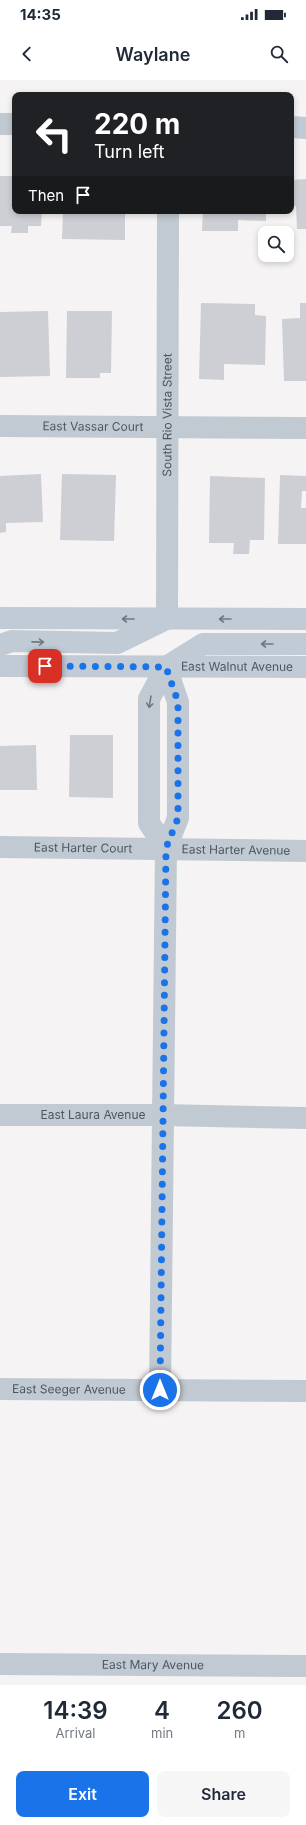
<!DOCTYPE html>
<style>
:root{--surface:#fff;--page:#f6f6f7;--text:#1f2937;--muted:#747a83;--accent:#1a73e8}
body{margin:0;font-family:Inter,sans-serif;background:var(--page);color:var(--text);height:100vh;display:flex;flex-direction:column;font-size:15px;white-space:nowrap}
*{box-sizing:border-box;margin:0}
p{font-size:13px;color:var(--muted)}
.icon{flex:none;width:22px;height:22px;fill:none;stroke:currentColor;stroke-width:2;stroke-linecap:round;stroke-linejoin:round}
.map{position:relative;height:1605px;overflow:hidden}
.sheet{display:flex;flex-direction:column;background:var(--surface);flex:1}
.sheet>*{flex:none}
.banner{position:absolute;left:12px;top:12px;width:282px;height:122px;border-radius:8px;box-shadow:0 2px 6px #0003;background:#202124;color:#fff;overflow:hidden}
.tools{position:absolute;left:258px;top:146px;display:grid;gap:8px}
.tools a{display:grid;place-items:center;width:36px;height:36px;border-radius:8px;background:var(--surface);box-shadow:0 2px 6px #0003;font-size:20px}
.pin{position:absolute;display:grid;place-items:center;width:34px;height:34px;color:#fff;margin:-17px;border-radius:8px;box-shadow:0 2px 6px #0006}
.me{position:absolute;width:44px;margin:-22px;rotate:0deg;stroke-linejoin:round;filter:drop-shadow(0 0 3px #0008)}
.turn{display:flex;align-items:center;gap:14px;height:84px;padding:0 16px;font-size:18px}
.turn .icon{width:52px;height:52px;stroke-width:2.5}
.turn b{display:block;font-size:28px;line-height:34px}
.then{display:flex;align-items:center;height:38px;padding:0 16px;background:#0003;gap:8px;font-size:15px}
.eta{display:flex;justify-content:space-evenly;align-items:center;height:68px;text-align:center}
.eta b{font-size:24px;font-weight:600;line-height:28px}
.cta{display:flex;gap:8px;margin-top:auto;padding:8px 16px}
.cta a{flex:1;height:46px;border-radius:8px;background:var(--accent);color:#fff;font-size:16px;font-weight:600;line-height:46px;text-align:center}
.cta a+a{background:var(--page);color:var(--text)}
.status{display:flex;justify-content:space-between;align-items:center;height:28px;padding:0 20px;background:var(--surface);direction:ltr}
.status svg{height:11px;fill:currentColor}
header{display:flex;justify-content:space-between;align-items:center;height:52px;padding:0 16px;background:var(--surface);font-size:18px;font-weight:600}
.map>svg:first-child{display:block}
</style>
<div class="status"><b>14:35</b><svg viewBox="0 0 49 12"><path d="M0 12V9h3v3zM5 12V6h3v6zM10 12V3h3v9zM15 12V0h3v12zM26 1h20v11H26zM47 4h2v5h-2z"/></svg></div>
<header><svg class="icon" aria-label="back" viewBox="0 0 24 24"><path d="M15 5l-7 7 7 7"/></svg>Waylane<svg class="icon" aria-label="search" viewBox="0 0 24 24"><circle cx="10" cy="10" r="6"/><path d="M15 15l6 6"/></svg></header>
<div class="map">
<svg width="306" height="1605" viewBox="0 0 306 1605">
<rect width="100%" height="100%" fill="#f5f3f3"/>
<g fill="#cdcfd5">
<path d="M 0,96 L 15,96 L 15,131 L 42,131 L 41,146 L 28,146 L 28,153 L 11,153 L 12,146 L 0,146 Z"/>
<path d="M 306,99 L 306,149 L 297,149 L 296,126 L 291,126 L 291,100 Z"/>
<path d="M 63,131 L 125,131 L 125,160 L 62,159 Z"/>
<path d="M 203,131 L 266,131 L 266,141 L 238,140 L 238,151 L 202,151 Z"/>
<path d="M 201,223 L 255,224 L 255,235 L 266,236 L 265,285 L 224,284 L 224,300 L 199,299 Z"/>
<path d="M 300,223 L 306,223 L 306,301 L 284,301 L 282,239 L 300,238 Z"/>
<path d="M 48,231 L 50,296 L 0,297 L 0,232 Z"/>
<path d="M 67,231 L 112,231 L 111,293 L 100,293 L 100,298 L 66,298 Z"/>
<path d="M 41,394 L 43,442 L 6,443 L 6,452 L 0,453 L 0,396 Z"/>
<path d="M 62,394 L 116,395 L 114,461 L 60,460 Z"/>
<path d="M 280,395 L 306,396 L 306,411 L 302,411 L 301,428 L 306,428 L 306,464 L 278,464 Z"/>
<path d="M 210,396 L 265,398 L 264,460 L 250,460 L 249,474 L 233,474 L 234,463 L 209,463 Z"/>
<path d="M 70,655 L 113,655 L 113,718 L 69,717 Z"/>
<path d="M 36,665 L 37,710 L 0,710 L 0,666 Z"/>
</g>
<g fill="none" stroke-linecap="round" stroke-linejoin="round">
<g stroke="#c1cad2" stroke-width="22">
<path d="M 0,44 L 15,44"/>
<path d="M 291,47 L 306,48"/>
<path id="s1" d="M 0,346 L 306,348"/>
<path id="s2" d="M 167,539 L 168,131"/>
<path id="s3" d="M 0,767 L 306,771"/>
<path d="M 166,768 L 149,743 L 149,619 L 166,587"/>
<path id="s4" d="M 0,1035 L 162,1035 L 306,1038"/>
<path id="s5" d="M 0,1309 L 306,1311"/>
<path d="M 160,1310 L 166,768 L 178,738 L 178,622 L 166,587"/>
<path id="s6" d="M 0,1584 L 306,1586"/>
</g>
<g stroke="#c1cbd6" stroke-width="22">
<path d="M 0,538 L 306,539"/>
<path d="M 0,565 L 12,561 L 117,563 L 162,541"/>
<path id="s7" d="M 0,586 L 306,587"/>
<path d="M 166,587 L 203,564 L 306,564"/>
</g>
</g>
<defs><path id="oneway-shaft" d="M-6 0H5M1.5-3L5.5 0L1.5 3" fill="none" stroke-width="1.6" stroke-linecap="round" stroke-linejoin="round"/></defs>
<g stroke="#6e7984">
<use href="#oneway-shaft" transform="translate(128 539) rotate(-180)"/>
<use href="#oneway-shaft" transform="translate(225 539) rotate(180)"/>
<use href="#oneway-shaft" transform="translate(38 562) rotate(1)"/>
<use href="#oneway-shaft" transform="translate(267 564) rotate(180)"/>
</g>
<use stroke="#6e7983" href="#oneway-shaft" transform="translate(150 622) rotate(99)"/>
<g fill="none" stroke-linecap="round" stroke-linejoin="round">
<path stroke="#1a73e8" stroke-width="7" stroke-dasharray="0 12.6" d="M 45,586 L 166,587 L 178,622 L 178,738 L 166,768 L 160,1310"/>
</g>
<g text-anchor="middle" stroke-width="3.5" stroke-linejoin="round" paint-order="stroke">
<g font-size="12" fill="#4a5661" stroke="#fff">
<text dy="4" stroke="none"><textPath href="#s2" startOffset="204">South Rio Vista Street</textPath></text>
<text dy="4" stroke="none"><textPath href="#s1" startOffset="93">East Vassar Court</textPath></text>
<text dy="4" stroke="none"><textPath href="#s7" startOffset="237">East Walnut Avenue</textPath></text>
<text dy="4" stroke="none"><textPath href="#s3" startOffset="83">East Harter Court</textPath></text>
<text dy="4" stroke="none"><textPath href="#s3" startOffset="236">East Harter Avenue</textPath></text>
<text dy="4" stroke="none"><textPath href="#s4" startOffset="93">East Laura Avenue</textPath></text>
<text dy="4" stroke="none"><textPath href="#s5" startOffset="69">East Seeger Avenue</textPath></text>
<text dy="4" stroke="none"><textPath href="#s6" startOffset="153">East Mary Avenue</textPath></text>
</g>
</g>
</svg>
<div class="tools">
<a><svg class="icon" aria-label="search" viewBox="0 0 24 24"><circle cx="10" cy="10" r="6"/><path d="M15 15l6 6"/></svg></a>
</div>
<div class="pin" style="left:45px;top:586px;background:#d93025"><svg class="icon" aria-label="arrive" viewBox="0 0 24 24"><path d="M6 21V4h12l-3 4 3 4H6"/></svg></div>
<svg class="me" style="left:160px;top:1310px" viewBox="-20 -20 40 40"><circle r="17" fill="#1a73e8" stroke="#fff" stroke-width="3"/><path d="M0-11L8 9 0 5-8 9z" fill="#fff"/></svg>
<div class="banner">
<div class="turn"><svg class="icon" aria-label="left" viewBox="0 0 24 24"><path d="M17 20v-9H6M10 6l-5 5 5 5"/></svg><div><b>220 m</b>Turn left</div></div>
<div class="then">Then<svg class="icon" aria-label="arrive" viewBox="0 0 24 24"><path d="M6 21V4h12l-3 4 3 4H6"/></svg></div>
</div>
</div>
<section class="sheet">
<div class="eta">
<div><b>14:39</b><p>Arrival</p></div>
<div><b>4</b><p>min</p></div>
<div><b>260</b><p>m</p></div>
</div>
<div class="cta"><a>Exit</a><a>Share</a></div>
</section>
